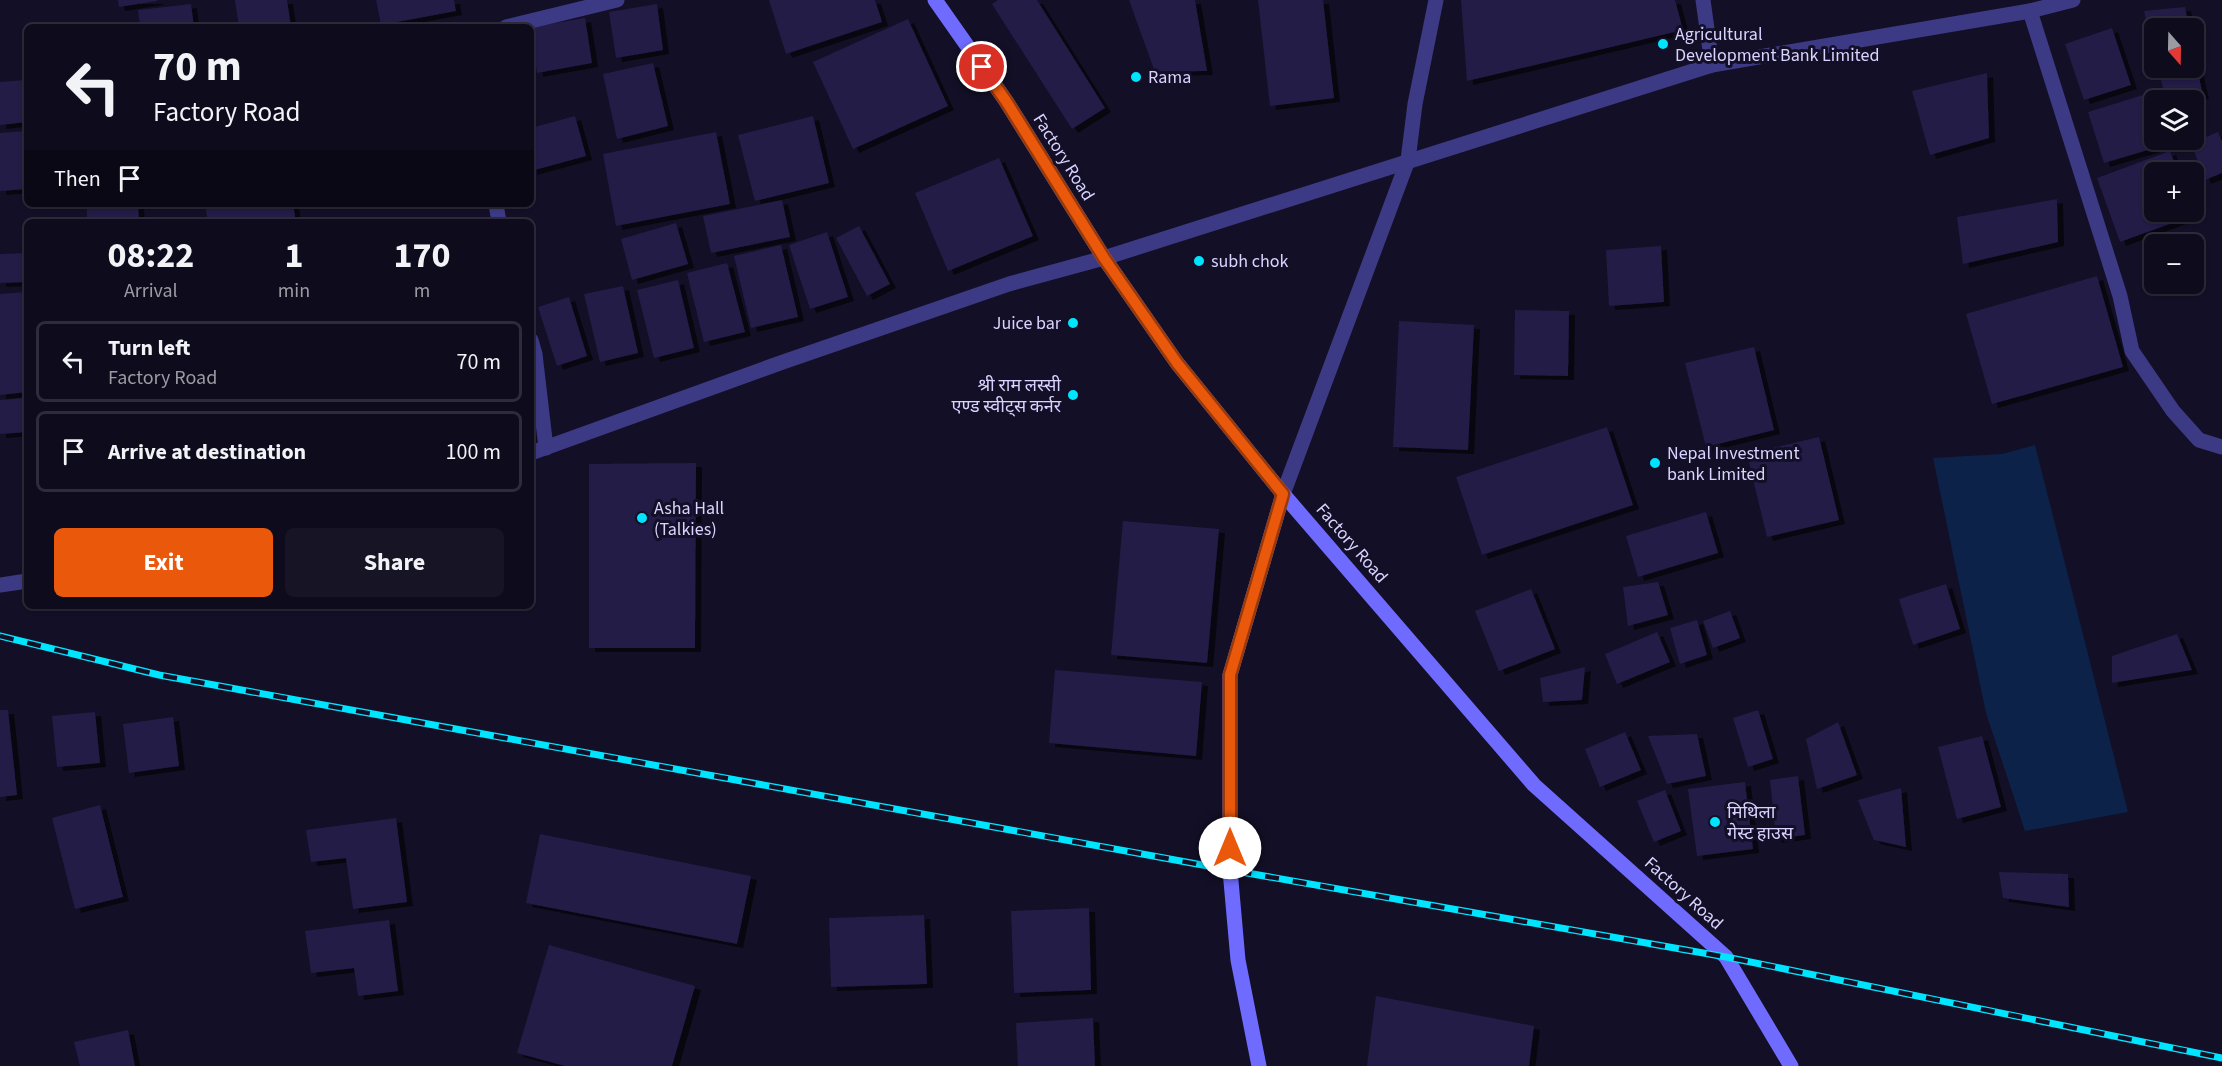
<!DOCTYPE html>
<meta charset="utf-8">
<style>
:root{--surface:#0e0b1c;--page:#171425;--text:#f1f3f6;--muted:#9b9ba3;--line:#2e2b3b;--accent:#ea580c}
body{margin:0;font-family:"Source Sans 3","Noto Sans Devanagari",sans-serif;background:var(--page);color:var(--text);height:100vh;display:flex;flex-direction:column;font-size:22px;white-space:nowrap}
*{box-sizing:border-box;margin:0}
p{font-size:20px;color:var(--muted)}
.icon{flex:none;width:33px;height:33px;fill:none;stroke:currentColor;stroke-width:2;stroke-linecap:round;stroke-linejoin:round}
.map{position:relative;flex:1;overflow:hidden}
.side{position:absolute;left:24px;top:219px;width:510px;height:390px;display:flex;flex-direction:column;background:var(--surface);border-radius:9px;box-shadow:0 2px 4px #0004,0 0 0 2px var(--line)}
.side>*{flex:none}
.guide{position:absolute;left:24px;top:24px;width:510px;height:183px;border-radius:9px;box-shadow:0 2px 4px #0004,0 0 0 2px var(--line);background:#0e0b1c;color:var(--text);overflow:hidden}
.needle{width:39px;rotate:160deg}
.fabs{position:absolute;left:2144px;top:18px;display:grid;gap:12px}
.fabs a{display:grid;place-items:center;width:60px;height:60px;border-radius:9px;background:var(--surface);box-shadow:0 2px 4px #0004,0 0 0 2px var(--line);font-size:30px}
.pin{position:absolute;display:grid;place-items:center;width:51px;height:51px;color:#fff;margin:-26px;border:3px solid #fff;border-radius:50%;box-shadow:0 2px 6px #0007}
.me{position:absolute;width:66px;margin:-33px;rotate:0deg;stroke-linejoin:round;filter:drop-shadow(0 0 4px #0008)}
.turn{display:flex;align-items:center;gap:21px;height:126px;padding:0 30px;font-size:27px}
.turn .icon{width:78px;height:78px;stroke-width:2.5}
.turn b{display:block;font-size:42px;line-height:51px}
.then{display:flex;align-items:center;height:57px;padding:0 30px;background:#0003;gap:12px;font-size:22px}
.eta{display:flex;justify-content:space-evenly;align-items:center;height:102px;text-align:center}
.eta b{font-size:36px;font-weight:700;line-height:42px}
.cta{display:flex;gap:12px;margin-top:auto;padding:12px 30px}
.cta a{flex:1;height:69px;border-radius:9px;background:var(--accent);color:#fff;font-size:24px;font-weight:700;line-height:69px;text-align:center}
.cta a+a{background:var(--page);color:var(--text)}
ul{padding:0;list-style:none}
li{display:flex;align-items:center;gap:18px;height:81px;margin:0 12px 9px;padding:0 18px;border:3px solid var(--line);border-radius:9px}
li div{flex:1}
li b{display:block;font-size:22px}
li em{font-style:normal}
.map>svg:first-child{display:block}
</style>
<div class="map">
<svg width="2222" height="1066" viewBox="0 0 2222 1066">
<defs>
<filter id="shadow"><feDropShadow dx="6" dy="4" stdDeviation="0" flood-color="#0009"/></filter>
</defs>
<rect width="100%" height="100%" fill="#130f26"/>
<path fill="#0c2248" d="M 2035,445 L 2128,812 L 2025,831 L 1986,713 L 1933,458 L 2002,454 Z"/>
<g fill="#241b47" filter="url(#shadow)">
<path d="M 118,0 L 157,0 L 157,1 L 119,7 Z"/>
<path d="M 235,0 L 287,0 L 291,27 L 239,27 Z"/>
<path d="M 376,0 L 454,0 L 456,11 L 381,25 Z"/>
<path d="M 769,0 L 875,0 L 882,22 L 786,54 Z"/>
<path d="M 998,0 L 1037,0 L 1105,108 L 1072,129 L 992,4 Z"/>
<path d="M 1129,0 L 1195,0 L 1207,71 L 1155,72 Z"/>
<path d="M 1258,0 L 1323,0 L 1334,98 L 1270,106 Z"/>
<path d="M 1461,0 L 1675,0 L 1683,30 L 1467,81 Z"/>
<path d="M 191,4 L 194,27 L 140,27 L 138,10 Z"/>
<path d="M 657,4 L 663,50 L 616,58 L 609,12 Z"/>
<path d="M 2185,7 L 2189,28 L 2154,28 L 2153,49 L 2144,11 Z"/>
<path d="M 585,18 L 592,63 L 537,73 L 531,27 Z"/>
<path d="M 908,19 L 948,106 L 853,149 L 813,62 Z"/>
<path d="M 2112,28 L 2131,85 L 2084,100 L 2065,44 Z"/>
<path d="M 2193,51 L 2203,95 L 2181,100 L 2166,100 L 2158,68 L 2193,68 Z"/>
<path d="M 653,63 L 668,126 L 617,139 L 603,74 Z"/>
<path d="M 1987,73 L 1989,138 L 1930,155 L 1912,91 Z"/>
<path d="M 27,80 L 27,122 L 0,125 L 0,82 Z"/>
<path d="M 2143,95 L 2154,133 L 2154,140 L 2156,140 L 2158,147 L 2104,163 L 2088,112 Z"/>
<path d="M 575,116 L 586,156 L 531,171 L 531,128 Z"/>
<path d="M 813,116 L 829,183 L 755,201 L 738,135 Z"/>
<path d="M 27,131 L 27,189 L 0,191 L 0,133 Z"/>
<path d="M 716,132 L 730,204 L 616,226 L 603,154 Z"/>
<path d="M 2218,132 L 2222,141 L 2222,173 L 2205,180 L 2191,143 Z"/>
<path d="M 2170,151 L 2178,172 L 2154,172 L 2154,212 L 2192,212 L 2194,215 L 2120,242 L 2097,178 Z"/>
<path d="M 999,158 L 1033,236 L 948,271 L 915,193 Z"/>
<path d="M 2057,199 L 2058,242 L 1963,264 L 1957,217 Z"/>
<path d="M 782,200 L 790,237 L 711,253 L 703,216 Z"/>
<path d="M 87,204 L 138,204 L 139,222 L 87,222 Z"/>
<path d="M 205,204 L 293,204 L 296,222 L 208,222 Z"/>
<path d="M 676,223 L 688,264 L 632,280 L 621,239 Z"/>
<path d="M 859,226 L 890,284 L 867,296 L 836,238 Z"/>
<path d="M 827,232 L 848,297 L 810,309 L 789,245 Z"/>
<path d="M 781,245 L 798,317 L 751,328 L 734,256 Z"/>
<path d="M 1661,246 L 1664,302 L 1609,306 L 1606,250 Z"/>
<path d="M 27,253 L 27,282 L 0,283 L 0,254 Z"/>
<path d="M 727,263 L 745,332 L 704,342 L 687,273 Z"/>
<path d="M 2097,276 L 2123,367 L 1992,404 L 1966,314 Z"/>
<path d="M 678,280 L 694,348 L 654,358 L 637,290 Z"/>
<path d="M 623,286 L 638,353 L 600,362 L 584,294 Z"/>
<path d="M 27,292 L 27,392 L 0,395 L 0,294 Z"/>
<path d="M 569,297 L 587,356 L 557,366 L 538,307 Z"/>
<path d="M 1515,310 L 1569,311 L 1568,376 L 1514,375 Z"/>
<path d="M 1399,321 L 1474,325 L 1468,450 L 1393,447 Z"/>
<path d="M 1754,347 L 1774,430 L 1706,447 L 1685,363 Z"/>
<path d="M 27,398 L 27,432 L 0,434 L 0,400 Z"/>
<path d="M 1607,427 L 1633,505 L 1482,555 L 1456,477 Z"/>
<path d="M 1819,437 L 1839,520 L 1767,537 L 1747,454 Z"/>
<path d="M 696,463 L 695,648 L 589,648 L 589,464 Z"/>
<path d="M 1706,512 L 1718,553 L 1638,577 L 1626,536 Z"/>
<path d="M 1123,521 L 1219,529 L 1207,663 L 1111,655 Z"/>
<path d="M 1658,582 L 1668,615 L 1628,626 L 1623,587 Z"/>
<path d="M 1946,584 L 1960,629 L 1913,645 L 1899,599 Z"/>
<path d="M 1531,589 L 1555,649 L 1499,671 L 1475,611 Z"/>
<path d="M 1730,611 L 1740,638 L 1713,648 L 1703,621 Z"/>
<path d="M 1697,620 L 1707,655 L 1680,664 L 1670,628 Z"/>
<path d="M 1657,632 L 1670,662 L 1617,684 L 1605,654 Z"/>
<path d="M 2177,634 L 2192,670 L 2112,683 L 2112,656 Z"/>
<path d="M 1585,667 L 1582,700 L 1543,702 L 1540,678 Z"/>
<path d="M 1055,670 L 1202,682 L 1196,756 L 1049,743 Z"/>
<path d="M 0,710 L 8,710 L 17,795 L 0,797 Z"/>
<path d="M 1758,710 L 1773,759 L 1748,767 L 1733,718 Z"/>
<path d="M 95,712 L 100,763 L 57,767 L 52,716 Z"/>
<path d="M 173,717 L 179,766 L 129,773 L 123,724 Z"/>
<path d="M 1838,722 L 1857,775 L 1817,789 L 1806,739 Z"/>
<path d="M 1625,732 L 1641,770 L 1600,787 L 1585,749 Z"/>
<path d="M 1697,734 L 1706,776 L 1667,784 L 1648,736 Z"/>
<path d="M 1982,736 L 2001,807 L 1957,819 L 1938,747 Z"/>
<path d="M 1798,776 L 1805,835 L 1776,839 L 1770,780 Z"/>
<path d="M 1745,782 L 1753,849 L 1697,856 L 1688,789 Z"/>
<path d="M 1901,788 L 1906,847 L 1874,840 L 1858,800 Z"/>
<path d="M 1665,790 L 1681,831 L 1654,842 L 1637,801 Z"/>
<path d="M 100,805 L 123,897 L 75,909 L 52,818 Z"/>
<path d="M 396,818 L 407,902 L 353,909 L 346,858 L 311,862 L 306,830 Z"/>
<path d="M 540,834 L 751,876 L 737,944 L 526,903 Z"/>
<path d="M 1999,872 L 2068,874 L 2069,907 L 2003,898 Z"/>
<path d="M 1089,908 L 1091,990 L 1014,993 L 1011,911 Z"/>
<path d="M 924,915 L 927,984 L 831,987 L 829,918 Z"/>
<path d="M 389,920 L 398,991 L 358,996 L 354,968 L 311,973 L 305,931 Z"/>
<path d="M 549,945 L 695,986 L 672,1066 L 565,1066 L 517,1053 Z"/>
<path d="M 1376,996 L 1534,1026 L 1529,1066 L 1367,1066 Z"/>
<path d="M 1093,1018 L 1095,1066 L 1018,1066 L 1016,1023 Z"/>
<path d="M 128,1030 L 135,1066 L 80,1066 L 74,1042 Z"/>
</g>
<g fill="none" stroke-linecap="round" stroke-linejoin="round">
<g stroke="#3d3a85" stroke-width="15">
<path d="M 1703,0 L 1712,65"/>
<path d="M 2030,11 L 2120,296 L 2132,351 L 2173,411 L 2199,440 L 2222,447"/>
<path d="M 506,27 L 617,0"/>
<path d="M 496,204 L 499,222"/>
<path d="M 531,340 L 535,354 L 546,448"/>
<path d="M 1283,494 L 1408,160"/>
</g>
<g stroke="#3d3a85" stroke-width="15">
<path d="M 1408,160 L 1415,104 L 1436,0"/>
<path d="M 531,453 L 783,362 L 1009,284 L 1104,258 L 1712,65 L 2030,11 L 2073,0"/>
<path d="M 0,585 L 27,581"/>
</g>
<g stroke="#6f6bff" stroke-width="15">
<path d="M 935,0 L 1006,101 L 1104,258 L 1177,363 L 1283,494 L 1534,785 L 1726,957 L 1791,1066"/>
<path d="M 1259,1066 L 1238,960 L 1230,870 L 1230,675 L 1283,494"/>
</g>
<g stroke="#00e5ff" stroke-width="7">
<path id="rail" d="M 0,636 L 159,675 L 1230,870 L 1726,957 L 2222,1058"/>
</g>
<use href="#rail" stroke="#130f26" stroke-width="4.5" stroke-dasharray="14" stroke-linecap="butt"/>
</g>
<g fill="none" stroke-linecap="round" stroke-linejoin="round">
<g stroke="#983908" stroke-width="15">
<path id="route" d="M 982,67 L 1006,101 L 1104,258 L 1177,363 L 1283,494 L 1230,675 L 1230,848"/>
</g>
<use href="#route" stroke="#ea580c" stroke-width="10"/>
</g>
<g fill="#00e5ff" stroke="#130f26" stroke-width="2">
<circle cx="1663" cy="44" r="6"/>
<circle cx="1136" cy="77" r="6"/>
<circle cx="1199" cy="261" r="6"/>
<circle cx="1073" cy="323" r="6"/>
<circle cx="1073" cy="395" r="6"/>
<circle cx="1655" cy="463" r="6"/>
<circle cx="642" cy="518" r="6"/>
<circle cx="1715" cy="822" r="6"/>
</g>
<g text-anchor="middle" stroke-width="6" stroke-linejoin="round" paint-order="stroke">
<g font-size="18" fill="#d9d4ff" stroke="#130f26" text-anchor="start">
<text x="1675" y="40">Agricultural<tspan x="1675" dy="21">Development Bank Limited</tspan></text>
<text x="1148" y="83">Rama</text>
<text x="1211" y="267">subh chok</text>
<text x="1061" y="329" text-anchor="end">Juice bar</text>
<text x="1061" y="391" text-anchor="end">श्री राम लस्सी<tspan x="1061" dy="21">एण्ड स्वीट्स कर्नर</tspan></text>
<text x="1667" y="459">Nepal Investment<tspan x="1667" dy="21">bank Limited</tspan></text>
<text x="654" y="514">Asha Hall<tspan x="654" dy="21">(Talkies)</tspan></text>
<text x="1727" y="818">मिथिला<tspan x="1727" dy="21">गेस्ट हाउस</tspan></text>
</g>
<g font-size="18" fill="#d9d4ff" stroke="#130f26">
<text transform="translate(1064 157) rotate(58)" y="6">Factory Road</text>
<text transform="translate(1352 543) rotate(49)" y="6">Factory Road</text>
<text transform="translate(1684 893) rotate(42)" y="6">Factory Road</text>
</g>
</g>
</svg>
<div class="fabs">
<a><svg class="needle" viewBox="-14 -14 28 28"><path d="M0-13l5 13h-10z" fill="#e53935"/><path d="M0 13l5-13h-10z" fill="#9b9ba3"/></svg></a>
<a><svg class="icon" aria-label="layers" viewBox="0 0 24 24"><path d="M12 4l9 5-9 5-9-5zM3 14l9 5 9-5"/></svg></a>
<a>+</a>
<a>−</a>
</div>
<div class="pin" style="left:982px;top:67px;background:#d93025"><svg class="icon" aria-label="arrive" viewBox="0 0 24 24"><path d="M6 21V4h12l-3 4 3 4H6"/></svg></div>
<svg class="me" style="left:1230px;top:848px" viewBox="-20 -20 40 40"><circle r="19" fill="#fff"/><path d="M0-13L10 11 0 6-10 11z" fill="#ea580c"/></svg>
<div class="guide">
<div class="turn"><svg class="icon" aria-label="left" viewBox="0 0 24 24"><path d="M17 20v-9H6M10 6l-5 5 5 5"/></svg><div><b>70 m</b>Factory Road</div></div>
<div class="then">Then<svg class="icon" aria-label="arrive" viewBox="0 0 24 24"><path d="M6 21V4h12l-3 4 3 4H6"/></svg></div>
</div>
<section class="side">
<div class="eta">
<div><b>08:22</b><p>Arrival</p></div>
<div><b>1</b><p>min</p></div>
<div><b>170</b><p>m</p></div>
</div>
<ul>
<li><svg class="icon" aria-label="left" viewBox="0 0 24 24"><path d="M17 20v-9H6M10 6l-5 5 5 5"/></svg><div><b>Turn left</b><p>Factory Road</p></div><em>70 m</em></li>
<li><svg class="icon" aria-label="arrive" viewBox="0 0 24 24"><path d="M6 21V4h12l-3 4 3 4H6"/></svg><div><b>Arrive at destination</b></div><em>100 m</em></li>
</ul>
<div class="cta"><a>Exit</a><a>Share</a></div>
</section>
</div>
